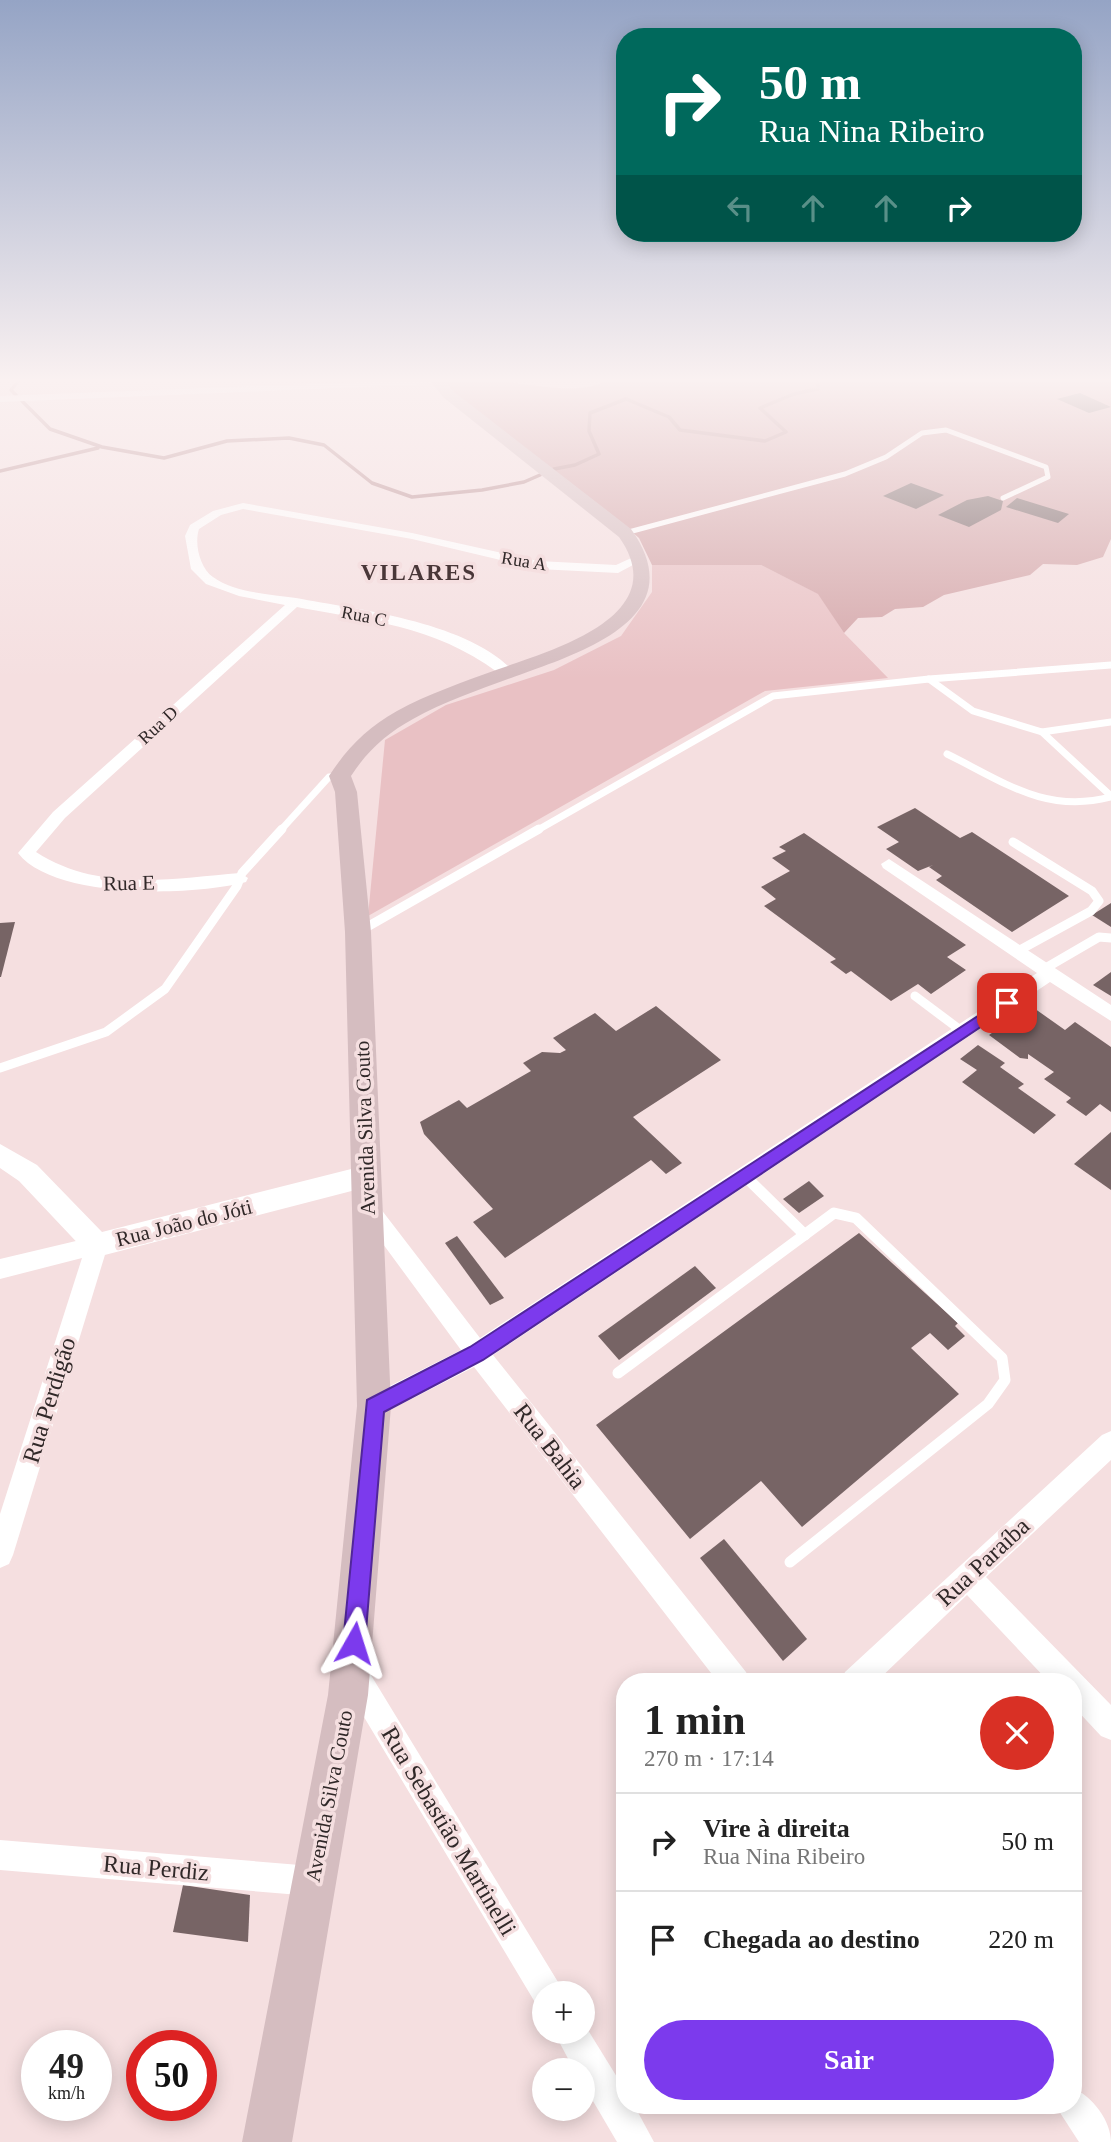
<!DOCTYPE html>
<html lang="pt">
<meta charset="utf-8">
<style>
:root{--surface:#fff;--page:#f2f2f2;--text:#222;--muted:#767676;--line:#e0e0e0;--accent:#7c3aed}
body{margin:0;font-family:Georgia,serif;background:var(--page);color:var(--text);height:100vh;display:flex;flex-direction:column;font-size:26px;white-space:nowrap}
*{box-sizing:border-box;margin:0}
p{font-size:23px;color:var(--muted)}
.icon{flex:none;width:38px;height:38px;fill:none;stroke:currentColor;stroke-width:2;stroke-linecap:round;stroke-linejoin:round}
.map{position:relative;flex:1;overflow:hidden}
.sheet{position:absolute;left:616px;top:1673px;width:466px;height:441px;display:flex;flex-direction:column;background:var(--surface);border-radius:28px;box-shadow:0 4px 18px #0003}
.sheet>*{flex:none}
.hud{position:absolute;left:616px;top:28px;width:466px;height:214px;border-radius:28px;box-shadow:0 4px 18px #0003;background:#00695c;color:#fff;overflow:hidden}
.tools{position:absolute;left:532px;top:1981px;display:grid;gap:14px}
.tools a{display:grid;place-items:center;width:63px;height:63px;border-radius:50%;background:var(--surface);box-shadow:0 4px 18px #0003;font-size:35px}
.speed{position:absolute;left:21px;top:2030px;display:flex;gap:14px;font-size:35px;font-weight:700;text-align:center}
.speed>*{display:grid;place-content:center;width:91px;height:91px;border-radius:50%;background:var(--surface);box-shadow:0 4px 18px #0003;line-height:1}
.speed small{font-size:18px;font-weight:400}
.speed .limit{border:10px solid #d22;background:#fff;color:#111}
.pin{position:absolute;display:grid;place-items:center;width:60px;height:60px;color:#fff;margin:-30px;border-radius:14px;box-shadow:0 4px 10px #0006}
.me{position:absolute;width:77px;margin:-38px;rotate:6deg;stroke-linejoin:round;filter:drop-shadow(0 0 5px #0008)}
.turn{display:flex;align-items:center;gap:24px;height:147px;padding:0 28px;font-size:32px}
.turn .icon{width:91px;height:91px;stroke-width:2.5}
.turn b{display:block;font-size:49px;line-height:60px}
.lanes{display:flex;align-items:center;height:66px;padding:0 28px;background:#0003;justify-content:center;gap:35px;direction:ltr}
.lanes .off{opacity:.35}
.round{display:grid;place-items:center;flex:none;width:74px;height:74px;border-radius:37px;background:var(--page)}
.summary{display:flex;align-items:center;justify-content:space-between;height:119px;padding:0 28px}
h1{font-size:42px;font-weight:800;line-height:52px}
.button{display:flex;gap:14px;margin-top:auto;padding:14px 28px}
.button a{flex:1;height:80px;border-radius:42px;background:var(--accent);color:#fff;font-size:28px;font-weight:800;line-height:80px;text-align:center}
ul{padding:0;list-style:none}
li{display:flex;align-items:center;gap:21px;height:98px;padding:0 28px;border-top:2px solid var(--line)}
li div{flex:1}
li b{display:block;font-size:26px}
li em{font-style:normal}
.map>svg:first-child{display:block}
</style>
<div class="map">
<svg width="1111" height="2142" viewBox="0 0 1111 2142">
<rect width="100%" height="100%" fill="#f5dfe0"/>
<path fill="#e9c1c4" d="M 720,563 L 761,565 L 819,594 L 844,633 L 888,678 L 765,691 L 368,916 L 385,740 L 446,705 L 554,670 L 621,636 L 652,592 L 652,565 Z"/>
<path fill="#d4a6a9" d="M 607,379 L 1111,379 L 1111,539 L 1103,557 L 1077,565 L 1043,564 L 1030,575 L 944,595 L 923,607 L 895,609 L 882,617 L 858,618 L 844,633 L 818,594 L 761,565 L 652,565 L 639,538 L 607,511 L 454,394 L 445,381 C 462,381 478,380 495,381 C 522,382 586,398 607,379 Z"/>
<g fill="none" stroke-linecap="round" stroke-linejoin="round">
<g stroke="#b98d90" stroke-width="3.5">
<path d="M 16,395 L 11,390 L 20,379"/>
<path d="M 22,401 L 50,429 L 102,447 L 164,458 L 227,441 L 289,438 L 324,445 L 372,483 L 412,497 L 482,490 L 524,482 L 540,475"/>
<path d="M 554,469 L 575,465 L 599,454 L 589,431 L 590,413 L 626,399 L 669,417 L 680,430 L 765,441 L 786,432 L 760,408 L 794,394 L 818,389 L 817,379"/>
<path d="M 0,471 L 98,448"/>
</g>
</g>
<g fill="#776465">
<path d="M 1080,393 L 1111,407 L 1089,413 L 1057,399 Z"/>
<path d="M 911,483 L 944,495 L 916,509 L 883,496 Z"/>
<path d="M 988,496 L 1003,501 L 1001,510 L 969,527 L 938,515 L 967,500 Z"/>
<path d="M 1017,498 L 1069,514 L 1058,523 L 1006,507 Z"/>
<path d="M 915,808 L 960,838 L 972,832 L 1069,896 L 1012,932 L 936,880 L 942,876 L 929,867 L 933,865 L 918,871 L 886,849 L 899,842 L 877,827 Z"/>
<path d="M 804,833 L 966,945 L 947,957 L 966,970 L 931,994 L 918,984 L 891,1001 L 851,971 L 846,974 L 830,962 L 836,959 L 764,906 L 776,899 L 761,887 L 790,871 L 772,858 L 786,851 L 779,847 Z"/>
<path d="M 1111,903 L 1111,927 L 1092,915 Z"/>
<path d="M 15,922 L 1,977 L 0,977 L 0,923 Z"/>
<path d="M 1111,972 L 1111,996 L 1093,985 Z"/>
<path d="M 656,1006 L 721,1060 L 633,1117 L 682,1163 L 666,1174 L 651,1160 L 505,1258 L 473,1222 L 493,1209 L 424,1134 L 420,1122 L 459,1100 L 467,1108 L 531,1071 L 523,1063 L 542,1052 L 560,1053 L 566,1050 L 553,1038 L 595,1013 L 616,1031 Z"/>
<path d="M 1031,1006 L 1065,1030 L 1075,1022 L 1111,1047 L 1111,1112 L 1100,1104 L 1086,1116 L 1066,1102 L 1071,1098 L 1044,1079 L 1054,1072 L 1028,1054 L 1028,1059 L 1020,1058 L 989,1035 Z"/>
<path d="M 978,1045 L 1005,1063 L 1000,1067 L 1024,1084 L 1018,1088 L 1056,1115 L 1034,1134 L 962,1082 L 977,1070 L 960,1059 Z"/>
<path d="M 1111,1132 L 1111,1190 L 1074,1164 Z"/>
<path d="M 809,1181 L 824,1196 L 799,1213 L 783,1199 Z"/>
<path d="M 859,1233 L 958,1323 L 955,1326 L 965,1336 L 948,1350 L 930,1333 L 911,1348 L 959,1394 L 802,1527 L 761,1481 L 690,1539 L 596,1425 Z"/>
<path d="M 457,1236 L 504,1298 L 490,1305 L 445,1243 Z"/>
<path d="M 695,1266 L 716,1288 L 619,1360 L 598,1336 Z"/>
<path d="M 724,1539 L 807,1639 L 783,1661 L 700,1558 Z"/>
<path d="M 183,1885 L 250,1895 L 248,1942 L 173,1932 Z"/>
</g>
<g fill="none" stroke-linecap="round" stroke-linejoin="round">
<path stroke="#fff" stroke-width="5" d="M 625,533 L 845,474 L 886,457 L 922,433 L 946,430 L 1046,467 L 1048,477 L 1003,498"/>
<g stroke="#fff" stroke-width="7">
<path d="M 929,679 L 1111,665"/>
<path d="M 1111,722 L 1042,732 L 1111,796"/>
<path d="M 947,754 C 1004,782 1045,814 1111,797"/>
<path d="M 280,831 L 329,777 L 340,776"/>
<path d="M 536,831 L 773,696 L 929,679 L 973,711 L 1042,732"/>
</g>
<g stroke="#fff" stroke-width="9">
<path d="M 1013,842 L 1092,891 L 1099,901 L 1091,911 L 1018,951"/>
<path d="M 360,931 L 539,829"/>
<path d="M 1044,969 L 1099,937 L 1111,938"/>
<path d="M 915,996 L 963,1032"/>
<path d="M 0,1068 L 106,1032 L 165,989 L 237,886 L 242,873 L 282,829"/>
</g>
<g stroke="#fff" stroke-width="11">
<path d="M 746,1177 L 805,1235"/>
<path d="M 618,1373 L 834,1213 L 856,1218 L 1002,1358 L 1005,1380 L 988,1404 L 790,1562"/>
</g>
<g fill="#fff" fill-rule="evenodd">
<path d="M 439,379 L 436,384 L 0,402 L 0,396 Z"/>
<path d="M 243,503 L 412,533 L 538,561 L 616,565 L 640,554 L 646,558 L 618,573 L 538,569 L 412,539 L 243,509 L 221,515 L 199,529 C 194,544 200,568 213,577 C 235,593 270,594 296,598 C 360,610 471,622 516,674 L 504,677 C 438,626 376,622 297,607 L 65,818 L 36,852 C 98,892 170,879 240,873 L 248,878 L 246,882 C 194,896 54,900 18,853 L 53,812 L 285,605 L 239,596 L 206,584 L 191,569 L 185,536 L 190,525 L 213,511 Z"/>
<path d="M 889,859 L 1111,1005 L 1111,1021 L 1050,982 L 493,1355 L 746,1672 L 750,1682 L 718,1682 L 474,1367 L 382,1414 L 374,1417 L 366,1414 L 362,1406 L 366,1398 L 461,1350 L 358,1210 L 361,1204 L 369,1201 L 377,1204 L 480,1338 L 1037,973 L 883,868 L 881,864 Z"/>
<path d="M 97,1236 L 105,1238 L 108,1245 L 13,1555 L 9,1564 L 0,1568 L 0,1514 L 82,1258 L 0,1279 L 0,1259 Z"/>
<path d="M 1111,1431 L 1111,1460 L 986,1577 L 1111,1705 L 1111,1740 L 1101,1736 L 1073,1706 L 1073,1682 L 1049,1682 L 967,1595 L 876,1682 L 841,1682 L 845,1672 L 1102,1435 Z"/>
<path d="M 356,1663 L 366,1667 L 558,1982 L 563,1993 L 544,1993 L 544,2008 L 536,2004 L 346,1687 L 342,1677 L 346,1667 Z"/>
<path d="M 0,1840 L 312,1866 L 323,1870 L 327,1881 L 323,1892 L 312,1896 L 0,1870 Z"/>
<path d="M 583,2022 L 625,2090 L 625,2105 L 634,2105 L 654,2142 L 617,2142 L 583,2084 L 583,2070 L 574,2070 L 554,2032 L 583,2032 Z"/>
<path d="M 1073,2088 C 1093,2097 1111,2121 1111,2142 L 1079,2142 L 1055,2105 L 1073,2105 Z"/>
</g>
<path fill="#fff" fill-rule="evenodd" d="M 0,1144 L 37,1165 L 102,1232 L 367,1165 L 376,1168 L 380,1176 L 376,1184 L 367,1187 L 97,1257 L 87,1253 L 19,1181 L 0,1168 Z"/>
<path fill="#d5bdc0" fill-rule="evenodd" d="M 429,379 L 443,379 L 453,391 L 631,529 C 696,620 575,654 511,678 C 478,690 444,702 413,719 C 386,734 368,750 351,776 L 357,792 L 371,932 L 391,1406 L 368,1695 L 292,2142 L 242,2142 L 328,1695 L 357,1406 L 345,932 L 335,792 L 329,776 C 348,747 367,728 397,711 C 428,694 463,682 496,670 C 549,651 676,617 619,537 L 443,397 Z"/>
</g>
<linearGradient id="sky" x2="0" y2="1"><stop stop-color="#95a4c5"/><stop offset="0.56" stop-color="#faf1f1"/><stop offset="1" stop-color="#faf1f1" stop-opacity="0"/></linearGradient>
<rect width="1111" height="679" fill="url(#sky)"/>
<path fill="#7c3aed" stroke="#51269a" stroke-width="2" d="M 1007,997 L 1015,1003 L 1012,1006 L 483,1360 L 384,1412 L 365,1643 L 362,1651 L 354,1655 L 346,1651 L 343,1643 L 367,1400 L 470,1347 Z"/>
<g text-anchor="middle" stroke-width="7" stroke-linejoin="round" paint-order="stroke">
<g font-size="18" fill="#302828" stroke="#f5dfe0">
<text transform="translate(524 561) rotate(9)" y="6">Rua A</text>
<text transform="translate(364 616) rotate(11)" y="6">Rua C</text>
<text transform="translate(158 725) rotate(-43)" y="6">Rua D</text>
</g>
<g font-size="21" fill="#302828" stroke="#f5dfe0">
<text transform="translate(129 883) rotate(-1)" y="7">Rua E</text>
<text transform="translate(365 1128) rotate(-92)" y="7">Avenida Silva Couto</text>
<text transform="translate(184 1223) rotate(-14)" y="7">Rua João do Jóti</text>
<text transform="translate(329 1796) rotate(-79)" y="7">Avenida Silva Couto</text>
</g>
<g font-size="23" font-weight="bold" letter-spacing="2" fill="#493738" stroke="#f5dfe0">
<text x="419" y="580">VILARES</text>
</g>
<g font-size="24" fill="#302828" stroke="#f5dfe0">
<text transform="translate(49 1400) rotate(-73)" y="8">Rua Perdigão</text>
<text transform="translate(550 1446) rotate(52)" y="8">Rua Bahia</text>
<text transform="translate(983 1562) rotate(-43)" y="8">Rua Paraíba</text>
<text transform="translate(449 1831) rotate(59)" y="8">Rua Sebastião Martinelli</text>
<text transform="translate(156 1868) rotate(5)" y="8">Rua Perdiz</text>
</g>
</g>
</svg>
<div class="tools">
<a>+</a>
<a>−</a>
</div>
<div class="speed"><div>49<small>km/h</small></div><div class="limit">50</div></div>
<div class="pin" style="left:1007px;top:1003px;background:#d93025"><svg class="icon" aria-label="arrive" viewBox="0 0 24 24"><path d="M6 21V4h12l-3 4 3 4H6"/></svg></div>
<svg class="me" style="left:354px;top:1643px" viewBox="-20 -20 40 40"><path d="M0-17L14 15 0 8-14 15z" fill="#7c3aed" stroke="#fff" stroke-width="4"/></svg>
<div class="hud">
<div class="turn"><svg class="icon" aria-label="right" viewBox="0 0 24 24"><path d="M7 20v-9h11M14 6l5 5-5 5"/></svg><div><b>50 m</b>Rua Nina Ribeiro</div></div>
<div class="lanes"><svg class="icon off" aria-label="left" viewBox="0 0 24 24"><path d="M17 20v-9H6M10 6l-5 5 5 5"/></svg><svg class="icon off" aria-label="ahead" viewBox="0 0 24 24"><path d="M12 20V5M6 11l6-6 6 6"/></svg><svg class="icon off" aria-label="ahead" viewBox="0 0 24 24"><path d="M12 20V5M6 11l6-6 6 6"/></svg><svg class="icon" aria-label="right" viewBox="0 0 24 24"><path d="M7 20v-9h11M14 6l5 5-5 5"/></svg></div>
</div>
<section class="sheet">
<div class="summary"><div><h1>1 min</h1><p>270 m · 17:14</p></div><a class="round" style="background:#d93025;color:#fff"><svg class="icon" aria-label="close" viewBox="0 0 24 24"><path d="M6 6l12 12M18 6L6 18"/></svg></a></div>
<ul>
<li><svg class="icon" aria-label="right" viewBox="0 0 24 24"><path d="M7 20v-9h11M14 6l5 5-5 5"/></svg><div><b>Vire à direita</b><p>Rua Nina Ribeiro</p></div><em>50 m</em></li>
<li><svg class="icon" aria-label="arrive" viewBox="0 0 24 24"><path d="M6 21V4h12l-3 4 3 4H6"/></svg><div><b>Chegada ao destino</b></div><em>220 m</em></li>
</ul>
<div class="button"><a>Sair</a></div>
</section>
</div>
